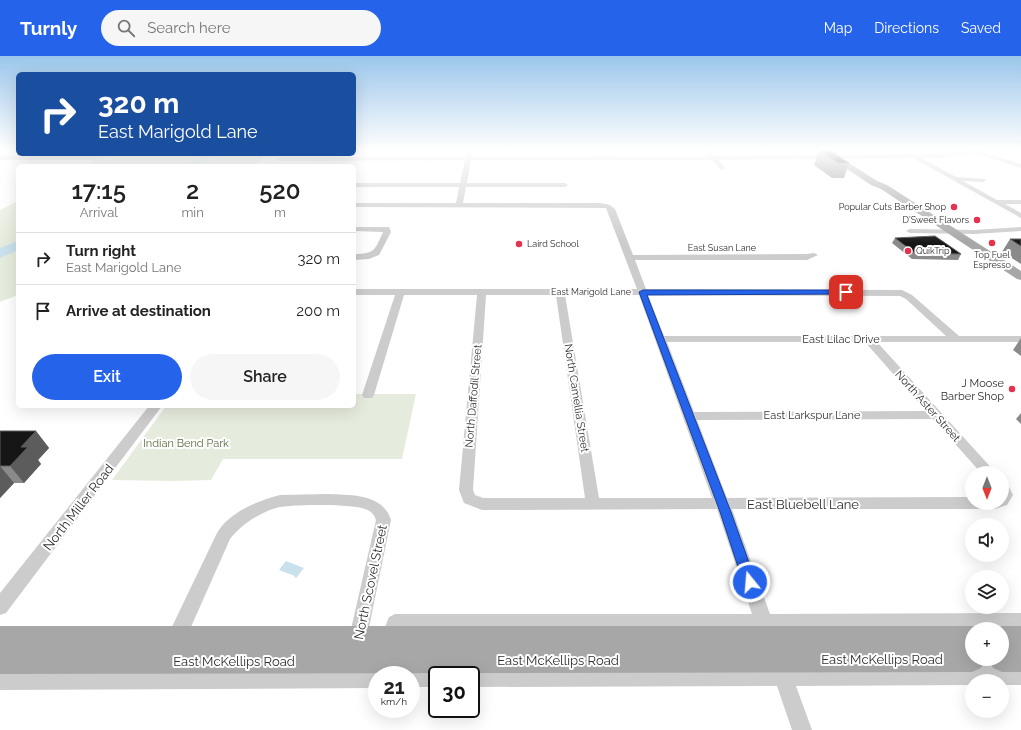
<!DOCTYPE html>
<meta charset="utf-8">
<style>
:root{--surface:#fff;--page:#f6f6f6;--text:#222;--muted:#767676;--line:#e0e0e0;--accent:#2563eb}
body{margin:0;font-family:Raleway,sans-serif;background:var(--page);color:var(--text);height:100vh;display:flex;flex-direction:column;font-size:15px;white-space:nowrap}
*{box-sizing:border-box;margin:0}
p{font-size:13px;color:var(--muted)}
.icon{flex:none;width:22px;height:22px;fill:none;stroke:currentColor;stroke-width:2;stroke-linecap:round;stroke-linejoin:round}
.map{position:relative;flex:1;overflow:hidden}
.panel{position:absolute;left:16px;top:108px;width:340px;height:244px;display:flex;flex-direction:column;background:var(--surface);border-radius:6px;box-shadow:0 4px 16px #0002}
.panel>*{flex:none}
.guide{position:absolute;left:16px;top:16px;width:340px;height:84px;border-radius:6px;box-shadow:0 4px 16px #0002;background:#1a4fa0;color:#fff;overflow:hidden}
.needle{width:26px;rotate:180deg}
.tools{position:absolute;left:965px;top:410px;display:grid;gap:8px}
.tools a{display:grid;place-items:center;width:44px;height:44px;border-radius:50%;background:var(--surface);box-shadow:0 4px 16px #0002;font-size:20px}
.speed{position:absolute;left:368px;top:610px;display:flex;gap:8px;font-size:20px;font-weight:700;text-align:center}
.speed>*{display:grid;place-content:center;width:52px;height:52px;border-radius:50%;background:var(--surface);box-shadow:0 4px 16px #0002;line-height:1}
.speed small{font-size:10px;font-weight:400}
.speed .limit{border:2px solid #111;border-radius:6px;background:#fff;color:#111}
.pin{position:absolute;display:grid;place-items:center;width:34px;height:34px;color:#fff;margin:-17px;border-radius:8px;box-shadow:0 2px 6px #0006}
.me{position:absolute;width:44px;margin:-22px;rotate:343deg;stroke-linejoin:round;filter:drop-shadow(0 0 3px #0008)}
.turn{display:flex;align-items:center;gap:14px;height:84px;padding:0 16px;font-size:18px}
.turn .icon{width:52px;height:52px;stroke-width:2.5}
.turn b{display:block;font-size:28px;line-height:34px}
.eta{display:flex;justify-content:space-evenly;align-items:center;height:68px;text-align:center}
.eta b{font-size:24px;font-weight:600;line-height:28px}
.primary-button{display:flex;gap:8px;margin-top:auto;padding:8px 16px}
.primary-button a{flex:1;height:46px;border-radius:24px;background:var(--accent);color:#fff;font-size:16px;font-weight:600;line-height:46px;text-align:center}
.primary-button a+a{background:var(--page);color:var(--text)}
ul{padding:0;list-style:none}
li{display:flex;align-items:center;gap:12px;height:52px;padding:0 16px;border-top:1px solid var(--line)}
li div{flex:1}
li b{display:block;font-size:15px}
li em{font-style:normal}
header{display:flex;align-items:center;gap:24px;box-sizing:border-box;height:56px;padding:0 20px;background:var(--accent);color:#fff}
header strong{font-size:19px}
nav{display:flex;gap:22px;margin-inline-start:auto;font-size:14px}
.search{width:280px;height:36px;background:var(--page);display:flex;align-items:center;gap:10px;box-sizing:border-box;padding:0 14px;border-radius:22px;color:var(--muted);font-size:15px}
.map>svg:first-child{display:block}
</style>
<header>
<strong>Turnly</strong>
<div class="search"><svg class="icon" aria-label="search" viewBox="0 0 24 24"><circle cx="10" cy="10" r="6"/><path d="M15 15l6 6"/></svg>Search here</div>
<nav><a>Map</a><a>Directions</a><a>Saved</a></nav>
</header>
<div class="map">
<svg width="1021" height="674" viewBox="0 0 1021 674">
<rect width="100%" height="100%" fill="#fff"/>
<g fill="#e6ecdd">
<path d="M 132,98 L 267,98 L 253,110 L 85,110 L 104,100 L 129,100 Z"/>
<path d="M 18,145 L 18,239 L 0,246 L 0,154 Z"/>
<path d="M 354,338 L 416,338 L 402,403 L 223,403 L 211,424 L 174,425 L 112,424 L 166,350 L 354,350 Z"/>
</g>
<g fill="#c9e1ec">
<path d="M 204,98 L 218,98 L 199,110 L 182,110 Z"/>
<path d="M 18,185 L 18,194 L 0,202 L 0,192 Z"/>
<path d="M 286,505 L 304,512 L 296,522 L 294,521 L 295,520 L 279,514 Z"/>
</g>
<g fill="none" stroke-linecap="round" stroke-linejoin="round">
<g fill="#ccc" fill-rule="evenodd">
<path d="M 467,93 L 473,93 L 471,101 L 709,100 L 702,93 L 708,93 L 715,100 L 941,98 L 981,93 L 996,93 L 981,96 L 1021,108 L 1021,112 L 975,97 L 941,102 L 921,102 L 956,121 L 985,123 L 986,124 L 983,126 L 963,125 L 997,144 L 1021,144 L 1021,148 L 1005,148 L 1021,157 L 1021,162 L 913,102 L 718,104 L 725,112 L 722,114 L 712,104 L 471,104 L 467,127 L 565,127 L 568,129 L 565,131 L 466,131 L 463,147 L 601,147 L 610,149 L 615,153 L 633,199 L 807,198 L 814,197 L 818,199 L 807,204 L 635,204 L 646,233 L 902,234 L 912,239 L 959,280 L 1021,280 L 1021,286 L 877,286 L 996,417 L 981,417 L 933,363 L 697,364 L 727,442 L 972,441 L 972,447 L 1002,447 L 1002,425 L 1007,427 L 1013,439 L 1007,449 L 995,453 L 732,453 L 770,558 L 1021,557 L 1021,575 L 972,573 L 972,575 L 776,575 L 779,584 L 777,590 L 770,593 L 763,590 L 758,575 L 402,576 L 399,588 L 392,591 L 385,588 C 382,579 385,570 389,561 L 395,558 L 752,558 L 717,453 L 482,454 L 464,447 L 459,434 L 477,239 L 404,239 L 374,339 L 372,342 L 364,342 L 362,339 L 395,239 L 354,239 L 354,233 L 637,233 L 606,152 L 354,151 L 354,147 L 456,147 L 459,131 L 354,131 L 354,127 L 460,127 L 465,104 L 280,105 L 277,103 L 280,101 L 466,101 ZM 486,239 L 556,239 L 585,442 L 483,442 L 475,439 L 473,434 ZM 565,239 L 639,239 L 712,442 L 599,442 ZM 648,239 L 900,240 L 906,243 L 946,280 L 664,280 ZM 667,286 L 865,286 L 926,355 L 694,356 Z"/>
<path d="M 105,98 L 112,98 L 101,104 L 0,104 L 0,100 L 100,100 Z"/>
<path d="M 354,171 L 389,171 L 391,176 L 379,199 L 369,203 L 354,204 L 354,198 C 375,198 375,194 383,176 L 354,175 Z"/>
<path d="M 1021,171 L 1021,175 L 974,178 L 910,177 L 906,175 L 910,173 L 974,174 Z"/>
<path d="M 149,350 L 162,350 L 6,557 L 0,559 L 0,537 Z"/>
<path d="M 329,438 C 352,439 383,438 391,464 L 366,586 L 364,592 L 357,595 L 350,592 L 348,586 L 376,464 C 374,458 371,455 365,453 C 351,448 290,448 276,452 C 259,457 241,469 230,483 L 183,589 L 176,592 L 169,589 L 167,583 L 169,577 L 216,479 C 227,457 257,445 280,439 Z"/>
<path d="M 777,592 L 784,595 L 789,610 L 1021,609 L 1021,629 L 1002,629 L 1002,625 L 972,625 L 972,629 L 796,630 L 812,674 L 792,674 L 777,630 L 471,631 L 471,619 L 462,619 L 464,614 L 471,611 L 770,610 L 767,602 L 770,595 Z"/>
<path d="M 411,611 L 437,611 L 444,614 L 446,619 L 437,619 L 437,631 L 411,631 L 411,619 L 402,619 L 404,614 Z"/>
<path d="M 377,612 L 384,615 L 386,619 L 377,619 L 377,632 L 0,634 L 0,614 Z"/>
</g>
<g fill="#a7a7a7" fill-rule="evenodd">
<path d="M 822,93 C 829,93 835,93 838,100 L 877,125 L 887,129 L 1021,215 L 1021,224 L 1017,223 L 881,133 L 871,129 L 832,103 L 831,99 Z"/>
<path d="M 0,570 L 972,570 L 979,573 L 972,573 L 972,603 L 985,603 L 981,612 L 972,616 L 0,618 Z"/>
<path d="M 1002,570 L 1021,570 L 1021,616 L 1002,616 L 993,612 L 989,603 L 1002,603 L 1002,573 L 995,573 Z"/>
</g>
</g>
<g fill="#8a8a8a">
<path d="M 819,94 L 849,107 L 844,122 L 832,122 L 814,109 Z"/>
<path d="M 895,182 L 961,198 L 958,204 L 912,203 L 892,187 Z"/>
<path d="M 1010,183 L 1021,183 L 1021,208 L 1002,196 Z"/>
<path d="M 1021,282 L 1021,300 L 1013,294 Z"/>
<path d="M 1021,357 L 1021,368 L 1016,363 Z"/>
<path d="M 0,375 L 36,375 L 49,392 L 38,404 L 41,408 L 24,427 L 14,427 L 0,442 Z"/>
</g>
<g fill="#5c5c5c">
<path d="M 36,375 L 49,392 L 38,404 L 41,408 L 24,427 L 10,410 L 21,391 Z"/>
<path d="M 0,410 L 14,427 L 0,442 Z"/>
</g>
<g fill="#161616" stroke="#5c5c5c">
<path d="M 820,93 L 828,93 L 849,107 L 838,107 L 819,94 Z"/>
<path d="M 935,180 L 961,198 L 915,197 L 895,182 Z"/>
<path d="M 1010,183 L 1021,183 L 1021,190 Z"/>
<path d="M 0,375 L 36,375 L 21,391 L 28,391 L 10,410 L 0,410 Z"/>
</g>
<linearGradient id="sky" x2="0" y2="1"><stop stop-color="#9bc6ea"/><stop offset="0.5" stop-color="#fff"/><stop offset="1" stop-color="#fff" stop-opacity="0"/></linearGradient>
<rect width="1021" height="187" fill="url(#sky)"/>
<path fill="#2563eb" stroke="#184099" d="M 643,234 L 846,234 L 850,236 L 846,238 L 647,239 L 731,456 L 756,526 L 754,530 L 750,532 L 745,530 L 743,526 L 720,456 L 639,236 Z"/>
<g fill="#e4324f" stroke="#fff" stroke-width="1.5">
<circle cx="954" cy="151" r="4"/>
<circle cx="977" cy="164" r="4"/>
<circle cx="992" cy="187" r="4"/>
<circle cx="519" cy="188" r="4"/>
<circle cx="908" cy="195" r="4"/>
<circle cx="1012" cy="333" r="4"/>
</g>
<g text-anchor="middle" stroke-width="4" stroke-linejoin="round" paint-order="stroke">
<g font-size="9" fill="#2f2f2f" stroke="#fff" text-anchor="end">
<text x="946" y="154">Popular Cuts Barber Shop</text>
<text x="969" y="167">D'Sweet Flavors</text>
<text x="527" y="191" text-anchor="start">Laird School</text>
<text x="916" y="198" text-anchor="start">QuikTrip</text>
<text x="992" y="202" text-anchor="middle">Top Fuel<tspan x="992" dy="10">Espresso</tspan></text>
</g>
<g font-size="9" fill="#2f2f2f" stroke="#fff">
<text x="722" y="195">East Susan Lane</text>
<text x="591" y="239">East Marigold Lane</text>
</g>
<g font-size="11" fill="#2f2f2f" stroke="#fff">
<text x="841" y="287">East Lilac Drive</text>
<text transform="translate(473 340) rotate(-85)" y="4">North Daffodil Street</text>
<text transform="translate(577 342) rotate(81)" y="4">North Camellia Street</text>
<text transform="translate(928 350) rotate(48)" y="4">North Aster Street</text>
<text x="812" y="363">East Larkspur Lane</text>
</g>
<g font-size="11" fill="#2f2f2f" stroke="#fff" text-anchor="end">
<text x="1004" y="331">J Moose<tspan x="1004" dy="13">Barber Shop</tspan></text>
</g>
<g font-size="11" fill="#566a3c" stroke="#fff">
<text x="186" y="391">Indian Bend Park</text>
</g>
<g font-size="13" fill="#2f2f2f" stroke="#fff">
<text x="803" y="453">East Bluebell Lane</text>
<text transform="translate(78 451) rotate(-52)" y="5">North Miller Road</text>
<text transform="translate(370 526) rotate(-78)" y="5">North Scovel Street</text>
<text x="882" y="608">East McKellips Road</text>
<text x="558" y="609">East McKellips Road</text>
<text x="234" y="610">East McKellips Road</text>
</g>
</g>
</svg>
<div class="tools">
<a><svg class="needle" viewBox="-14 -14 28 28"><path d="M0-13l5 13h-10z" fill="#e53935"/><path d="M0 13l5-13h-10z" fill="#767676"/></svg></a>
<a><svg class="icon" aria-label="sound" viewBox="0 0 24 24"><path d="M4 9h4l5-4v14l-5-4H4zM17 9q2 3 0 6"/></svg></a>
<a><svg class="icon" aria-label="layers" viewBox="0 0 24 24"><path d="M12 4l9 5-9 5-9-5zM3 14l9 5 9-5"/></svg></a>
<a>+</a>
<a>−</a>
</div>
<div class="speed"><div>21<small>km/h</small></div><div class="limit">30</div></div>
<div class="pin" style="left:846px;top:236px;background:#d93025"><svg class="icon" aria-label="arrive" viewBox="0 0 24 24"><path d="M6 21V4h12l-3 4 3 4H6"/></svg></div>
<svg class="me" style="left:750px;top:526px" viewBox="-20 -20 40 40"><circle r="17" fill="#2563eb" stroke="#fff" stroke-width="3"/><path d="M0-11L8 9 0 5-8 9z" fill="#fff"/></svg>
<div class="guide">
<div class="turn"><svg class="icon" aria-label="right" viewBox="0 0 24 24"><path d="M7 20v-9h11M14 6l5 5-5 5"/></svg><div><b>320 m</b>East Marigold Lane</div></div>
</div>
<section class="panel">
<div class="eta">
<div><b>17:15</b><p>Arrival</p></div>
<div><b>2</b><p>min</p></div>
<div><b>520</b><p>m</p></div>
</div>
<ul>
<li><svg class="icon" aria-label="right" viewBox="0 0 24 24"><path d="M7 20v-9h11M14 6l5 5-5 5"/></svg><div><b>Turn right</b><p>East Marigold Lane</p></div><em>320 m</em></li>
<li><svg class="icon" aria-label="arrive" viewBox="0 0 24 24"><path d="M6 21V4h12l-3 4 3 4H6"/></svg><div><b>Arrive at destination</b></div><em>200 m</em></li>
</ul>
<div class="primary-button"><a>Exit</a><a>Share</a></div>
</section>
</div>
